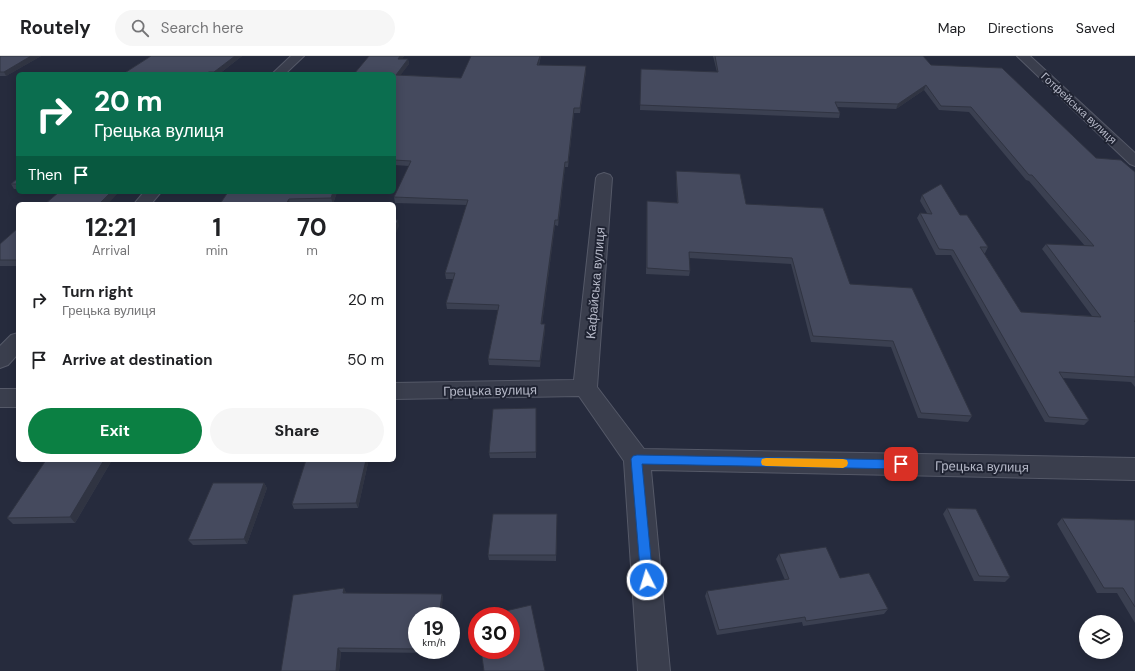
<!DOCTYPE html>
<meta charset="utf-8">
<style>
:root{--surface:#fff;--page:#f6f6f6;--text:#202124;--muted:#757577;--line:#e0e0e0;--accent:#0b8043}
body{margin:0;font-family:"DM Sans",sans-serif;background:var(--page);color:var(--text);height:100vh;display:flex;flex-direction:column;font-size:15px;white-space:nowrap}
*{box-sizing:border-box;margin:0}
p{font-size:13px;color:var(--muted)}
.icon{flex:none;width:22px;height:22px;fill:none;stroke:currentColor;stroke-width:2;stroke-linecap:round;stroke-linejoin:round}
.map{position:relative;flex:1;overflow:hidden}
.details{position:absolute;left:16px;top:146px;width:380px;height:260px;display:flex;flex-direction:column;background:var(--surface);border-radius:6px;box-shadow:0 2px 10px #0003}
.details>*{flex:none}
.guide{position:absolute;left:16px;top:16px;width:380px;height:122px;border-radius:6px;box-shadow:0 2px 10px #0003;background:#0b6e4f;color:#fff;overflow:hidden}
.fabs{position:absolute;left:1079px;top:559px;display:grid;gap:8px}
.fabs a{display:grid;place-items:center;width:44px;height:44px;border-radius:50%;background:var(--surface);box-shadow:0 2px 10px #0003;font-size:20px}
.speed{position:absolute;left:408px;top:551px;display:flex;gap:8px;font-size:20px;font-weight:700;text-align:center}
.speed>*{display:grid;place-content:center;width:52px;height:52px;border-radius:50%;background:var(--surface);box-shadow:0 2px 10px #0003;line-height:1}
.speed small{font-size:10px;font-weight:400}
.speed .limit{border:6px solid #d22;background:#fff;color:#111}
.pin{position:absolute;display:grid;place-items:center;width:34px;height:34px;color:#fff;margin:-17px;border-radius:8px;box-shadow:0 2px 6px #0006}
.me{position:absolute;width:44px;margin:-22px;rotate:355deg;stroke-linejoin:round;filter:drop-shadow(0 0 3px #0008)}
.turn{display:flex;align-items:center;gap:14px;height:84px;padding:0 12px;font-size:18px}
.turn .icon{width:52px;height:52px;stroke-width:2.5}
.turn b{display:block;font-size:28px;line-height:34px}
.then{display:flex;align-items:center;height:38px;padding:0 12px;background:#0003;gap:8px;font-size:15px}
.eta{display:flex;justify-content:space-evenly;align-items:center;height:68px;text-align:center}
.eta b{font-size:24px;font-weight:700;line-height:28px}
.cta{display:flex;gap:8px;margin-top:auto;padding:8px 12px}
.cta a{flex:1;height:46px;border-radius:24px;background:var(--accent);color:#fff;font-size:16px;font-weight:700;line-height:46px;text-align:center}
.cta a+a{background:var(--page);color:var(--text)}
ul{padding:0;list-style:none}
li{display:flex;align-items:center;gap:12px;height:60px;padding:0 12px}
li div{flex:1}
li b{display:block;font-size:15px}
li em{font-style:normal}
header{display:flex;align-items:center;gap:24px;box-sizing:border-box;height:56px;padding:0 20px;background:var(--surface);border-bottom:1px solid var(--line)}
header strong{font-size:19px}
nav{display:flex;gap:22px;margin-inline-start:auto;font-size:14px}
.search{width:280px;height:36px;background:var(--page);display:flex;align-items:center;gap:10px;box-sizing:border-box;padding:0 14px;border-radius:22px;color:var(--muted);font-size:15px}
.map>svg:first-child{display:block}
</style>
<header>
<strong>Routely</strong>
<div class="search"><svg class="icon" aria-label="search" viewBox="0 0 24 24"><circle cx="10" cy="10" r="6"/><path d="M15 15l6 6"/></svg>Search here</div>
<nav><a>Map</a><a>Directions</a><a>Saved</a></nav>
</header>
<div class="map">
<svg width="1135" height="615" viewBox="0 0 1135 615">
<rect width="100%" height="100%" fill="#262b3d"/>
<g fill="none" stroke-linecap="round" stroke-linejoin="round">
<g stroke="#555968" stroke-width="2">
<g id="minor">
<path d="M 291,0 L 304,0 L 285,18 L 272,18 Z"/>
<path d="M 1017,0 L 1030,0 L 1135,97 L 1135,110 L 1130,108 Z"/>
<path d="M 604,117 L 610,119 L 612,122 L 597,331 L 644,393 L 1135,402 L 1135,424 L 651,414 L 670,615 L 638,615 L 624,405 L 579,340 L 394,343 L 394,327 L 574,324 L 596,122 L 598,119 Z"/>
<path d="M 144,136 L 161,136 L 151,148 L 134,148 Z"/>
<path d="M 18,277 L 18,298 L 8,309 L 0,312 L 0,290 L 11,279 Z"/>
<rect x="0" y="333" width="18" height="18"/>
</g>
</g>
<use href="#minor" fill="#3a3e4d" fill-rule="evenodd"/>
</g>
<g fill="#3b4051">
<path d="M 0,0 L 41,0 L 6,20 L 0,20 Z"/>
<path d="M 151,0 L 242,0 L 219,18 L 123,18 Z"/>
<path d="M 369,0 L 404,0 L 402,3 L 408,3 L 409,8 L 400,19 L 461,22 L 541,0 L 539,9 L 586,10 L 586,15 L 580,57 L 574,57 L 568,111 L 565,111 L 558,170 L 555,169 L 542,268 L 545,274 L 540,311 L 489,309 L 488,303 L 498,254 L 447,253 L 446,247 L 454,223 L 446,223 L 445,217 L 467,149 L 395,147 L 394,141 L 409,110 L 394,109 L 394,18 Z"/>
<path d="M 713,0 L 923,0 L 931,9 L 1096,102 L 1135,116 L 1135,331 L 1131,326 L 1062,322 L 1089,364 L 1084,369 L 1045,366 L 951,199 L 936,199 L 917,162 L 920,157 L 927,157 L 920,145 L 922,139 L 960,159 L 988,191 L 985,197 L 984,197 L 1021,256 L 1092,260 L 1042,193 L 1046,188 L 1085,190 L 1029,125 L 1026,124 L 969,56 L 939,54 L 924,34 L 896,53 L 837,51 L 840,57 L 839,62 L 640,54 L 641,13 L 717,16 Z"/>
<path d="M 676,115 L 746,148 L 850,228 L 972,360 L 968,366 L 918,362 L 891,291 L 811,286 L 791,208 L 689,202 L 690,215 L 689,220 L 646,218 L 647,145 L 677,147 L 676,120 Z"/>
<path d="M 18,122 L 18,133 L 14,133 L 11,128 Z"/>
<path d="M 228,136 L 337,136 L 333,148 L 220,148 Z"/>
<path d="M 18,172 L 18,210 L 0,210 L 0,188 Z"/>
<path d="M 536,352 L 536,402 L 490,402 L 489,397 Z"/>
<path d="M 112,404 L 75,467 L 13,468 L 7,462 Z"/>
<path d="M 368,407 L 358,452 L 294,453 L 292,448 Z"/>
<path d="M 264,427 L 267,432 L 247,488 L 193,489 L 188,484 Z"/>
<path d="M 947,452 L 1010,521 L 1005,526 L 974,525 L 943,458 Z"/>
<path d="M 1062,462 L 1135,464 L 1135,567 L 1117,537 L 1097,537 L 1057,468 Z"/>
<path d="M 557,463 L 556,505 L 489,504 L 488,499 Z"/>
<path d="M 779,498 L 840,522 L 888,553 L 884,558 L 803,570 L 802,566 L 717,579 L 705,540 L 707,535 L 785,524 L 776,503 Z"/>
<path d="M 344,532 L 346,537 L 442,538 L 443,543 L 417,560 L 417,594 L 436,594 L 436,597 L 341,596 L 339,615 L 281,615 Z"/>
</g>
<g fill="#303442">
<path d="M 31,0 L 41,0 L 6,20 L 4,16 Z"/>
<path d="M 235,0 L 242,0 L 219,18 L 215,18 L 214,16 Z"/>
<path d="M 400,0 L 404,0 L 399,7 L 398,3 Z"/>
<path d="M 540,0 L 541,0 L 537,13 L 537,9 Z"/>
<path d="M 408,3 L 409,8 L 397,24 L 396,19 Z"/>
<path d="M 586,10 L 586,15 L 580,57 L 580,52 Z"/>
<path d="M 926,29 L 924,34 L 896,53 L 898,48 Z"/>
<path d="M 574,52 L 574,57 L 568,111 L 568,106 Z"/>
<path d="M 565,106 L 565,111 L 558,170 L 558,164 Z"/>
<path d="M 111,136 L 119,136 L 108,148 L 99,148 Z"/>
<path d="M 333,136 L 337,136 L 333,148 L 331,142 Z"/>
<path d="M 289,143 L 290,148 L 286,148 Z"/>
<path d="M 398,164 L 399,170 L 394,182 L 394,174 Z"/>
<path d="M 555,164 L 555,169 L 541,274 L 541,268 Z"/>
<path d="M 545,268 L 545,274 L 540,311 L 540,305 Z"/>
<path d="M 104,404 L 112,404 L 75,467 L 70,461 Z"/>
<path d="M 366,404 L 367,404 L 368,407 L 358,452 L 356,447 Z"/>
<path d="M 264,427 L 267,432 L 247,488 L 244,483 Z"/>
<path d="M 344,532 L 346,537 L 346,542 L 343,537 Z"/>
<path d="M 442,538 L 443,543 L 441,560 L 439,560 Z"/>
<path d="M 338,592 L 341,596 L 339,615 L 336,615 Z"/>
</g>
<g fill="#454a5e" stroke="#303442">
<path d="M 0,0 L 31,0 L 4,16 L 0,16 Z"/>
<path d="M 151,0 L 235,0 L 214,16 L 209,16 L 205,18 L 123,18 Z"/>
<path d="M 369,0 L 400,0 L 398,3 L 408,3 L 396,19 L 461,22 L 471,0 L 540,0 L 537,9 L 586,10 L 580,52 L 574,52 L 568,106 L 565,106 L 558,164 L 555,164 L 541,268 L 545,268 L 540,305 L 488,303 L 499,249 L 446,247 L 455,217 L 445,217 L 468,144 L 394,141 L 411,105 L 394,104 L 394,18 L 354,18 Z"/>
<path d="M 715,0 L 923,0 L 931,9 L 1002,12 L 1096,102 L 1121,104 L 1135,116 L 1135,265 L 1134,265 L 1135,266 L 1135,321 L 1059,316 L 1089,364 L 1049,361 L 953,194 L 939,193 L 920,157 L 932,158 L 922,139 L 941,128 L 960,159 L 967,159 L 988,191 L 980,191 L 1021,256 L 1101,261 L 1046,188 L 1094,190 L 1032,119 L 1029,119 L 971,51 L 941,50 L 926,29 L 898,48 L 835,46 L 840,57 L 640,49 L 641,13 L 718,16 Z"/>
<path d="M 676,115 L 740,118 L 746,148 L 823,152 L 850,228 L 912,232 L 972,360 L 921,357 L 893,285 L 813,280 L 792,202 L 689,196 L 690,215 L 647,212 L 647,145 L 678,147 Z"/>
<path d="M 18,122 L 18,128 L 11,128 Z"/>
<path d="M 59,136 L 111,136 L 99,148 L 45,148 Z"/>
<path d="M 228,136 L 333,136 L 331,142 L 289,143 L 286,148 L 220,148 Z"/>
<path d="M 394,164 L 398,164 L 394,174 Z"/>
<path d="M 18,172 L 18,204 L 0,204 L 0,188 Z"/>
<path d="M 536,352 L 536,396 L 489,397 L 493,353 Z"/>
<path d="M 46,404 L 104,404 L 70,461 L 7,462 Z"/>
<path d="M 306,404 L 366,404 L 356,447 L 292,448 Z"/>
<path d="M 213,427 L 264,427 L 244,483 L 188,484 Z"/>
<path d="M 947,452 L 976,453 L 1010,521 L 979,520 Z"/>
<path d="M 493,458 L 557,458 L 556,499 L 488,499 Z"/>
<path d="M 1062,462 L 1135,464 L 1135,551 L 1123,532 L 1104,532 Z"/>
<path d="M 826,491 L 840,522 L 869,517 L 888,553 L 806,565 L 805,561 L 719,574 L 707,535 L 789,523 L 779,498 Z"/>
<path d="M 344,532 L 343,537 L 442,538 L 439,560 L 417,560 L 417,593 L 338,592 L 336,615 L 281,615 L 293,539 Z"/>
<path d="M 531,549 L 545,615 L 484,615 L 481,594 L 511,594 L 511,560 L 484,560 Z"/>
</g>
<path fill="#1a73e8" stroke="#114b97" d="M 637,399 L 901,404 L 905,405 L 907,408 L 905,411 L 901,413 L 642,408 L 653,524 L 651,528 L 647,530 L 642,528 L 641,524 L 631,403 L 633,400 Z"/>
<path fill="#f59e0b" d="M 766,402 L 843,403 L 847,404 L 848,407 L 847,410 L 843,412 L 766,410 L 762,409 L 761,406 L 762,403 Z"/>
<g text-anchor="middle" stroke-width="4" stroke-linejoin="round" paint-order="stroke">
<g font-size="11" fill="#b6b9c8" stroke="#1f2332">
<text transform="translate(1079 52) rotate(43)" y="4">Готфейська вулиця</text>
</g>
<g font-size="13" fill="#b6b9c8" stroke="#1f2332">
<text transform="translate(595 227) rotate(-85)" y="5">Кафайська вулиця</text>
<text transform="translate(490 334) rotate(-1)" y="5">Грецька вулиця</text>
<text transform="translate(982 410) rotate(1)" y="5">Грецька вулиця</text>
</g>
</g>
</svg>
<div class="fabs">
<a><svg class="icon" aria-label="layers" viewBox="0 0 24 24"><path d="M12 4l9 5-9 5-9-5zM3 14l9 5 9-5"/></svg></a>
</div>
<div class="speed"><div>19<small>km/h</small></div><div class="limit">30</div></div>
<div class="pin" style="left:901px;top:408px;background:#d93025"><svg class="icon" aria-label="arrive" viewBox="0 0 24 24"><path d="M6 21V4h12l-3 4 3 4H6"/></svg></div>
<svg class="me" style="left:647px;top:524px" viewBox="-20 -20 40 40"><circle r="17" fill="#1a73e8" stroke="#fff" stroke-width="3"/><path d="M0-11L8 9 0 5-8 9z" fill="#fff"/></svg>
<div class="guide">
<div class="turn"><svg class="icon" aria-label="right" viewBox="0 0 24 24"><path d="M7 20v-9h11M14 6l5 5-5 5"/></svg><div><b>20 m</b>Грецька вулиця</div></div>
<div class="then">Then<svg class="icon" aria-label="arrive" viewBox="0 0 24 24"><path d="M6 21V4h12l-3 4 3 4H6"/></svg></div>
</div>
<section class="details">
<div class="eta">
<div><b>12:21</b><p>Arrival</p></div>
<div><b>1</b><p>min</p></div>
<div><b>70</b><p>m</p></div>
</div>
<ul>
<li><svg class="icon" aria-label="right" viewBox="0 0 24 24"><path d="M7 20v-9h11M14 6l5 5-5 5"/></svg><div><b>Turn right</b><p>Грецька вулиця</p></div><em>20 m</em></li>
<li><svg class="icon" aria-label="arrive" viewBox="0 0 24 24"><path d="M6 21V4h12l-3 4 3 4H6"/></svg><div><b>Arrive at destination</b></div><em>50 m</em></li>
</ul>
<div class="cta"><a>Exit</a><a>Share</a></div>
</section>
</div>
